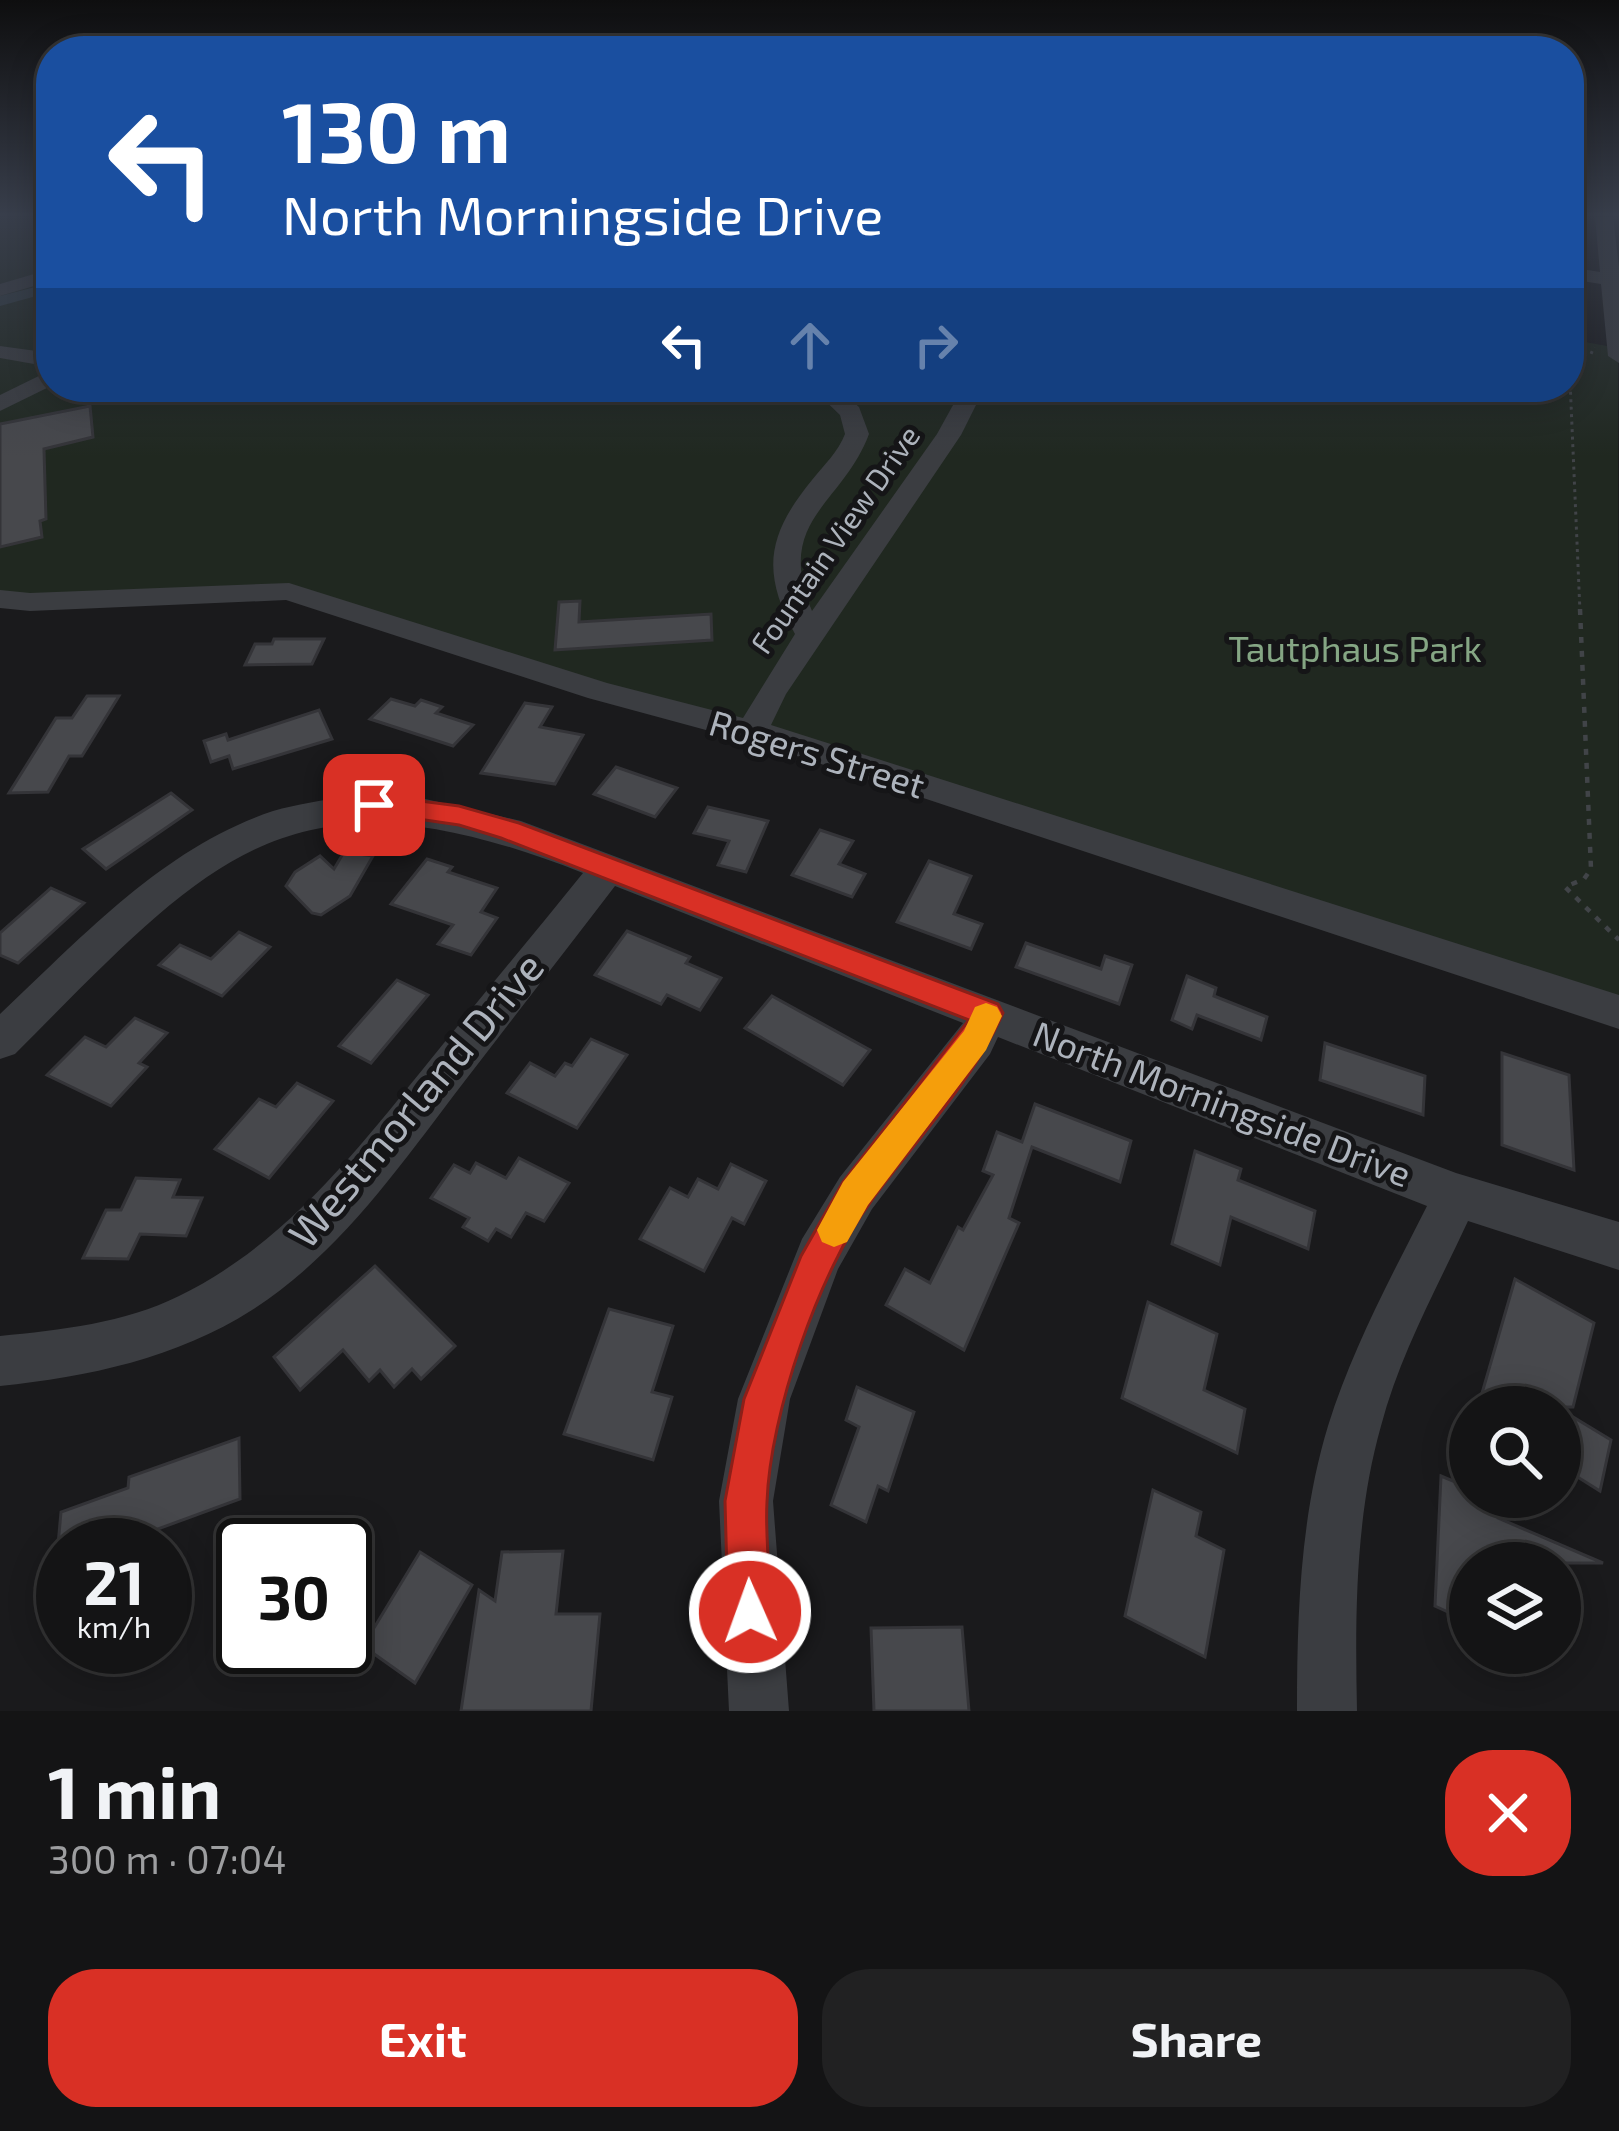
<!DOCTYPE html>
<meta charset="utf-8">
<style>
:root{--surface:#141415;--page:#212122;--text:#f1f3f6;--muted:#9d9ea0;--line:#333334;--accent:#d93025}
body{margin:0;font-family:"Exo 2",sans-serif;background:var(--page);color:var(--text);height:100vh;display:flex;flex-direction:column;font-size:45px;white-space:nowrap}
*{box-sizing:border-box;margin:0}
p{font-size:39px;color:var(--muted)}
.icon{flex:none;width:66px;height:66px;fill:none;stroke:currentColor;stroke-width:2;stroke-linecap:round;stroke-linejoin:round}
.map{position:relative;height:1711px;overflow:hidden}
.details{display:flex;flex-direction:column;background:var(--surface);flex:1}
.details>*{flex:none}
.guide{position:absolute;left:36px;top:36px;width:1548px;height:366px;border-radius:48px;box-shadow:0 6px 30px #0003,0 0 0 3px var(--line);background:#1a4fa0;color:#fff;overflow:hidden}
.buttons{position:absolute;left:1449px;top:1386px;display:grid;gap:24px}
.buttons a{display:grid;place-items:center;width:132px;height:132px;border-radius:50%;background:var(--surface);box-shadow:0 6px 30px #0003,0 0 0 3px var(--line);font-size:60px}
.speed{position:absolute;left:36px;top:1518px;display:flex;gap:24px;font-size:60px;font-weight:700;text-align:center}
.speed>*{display:grid;place-content:center;width:156px;height:156px;border-radius:50%;background:var(--surface);box-shadow:0 6px 30px #0003,0 0 0 3px var(--line);line-height:1}
.speed small{font-size:30px;font-weight:400}
.speed .limit{border:6px solid #111;border-radius:18px;background:#fff;color:#111}
.pin{position:absolute;display:grid;place-items:center;width:102px;height:102px;color:#fff;margin:-51px;border-radius:24px;box-shadow:0 6px 18px #0006}
.me{position:absolute;width:132px;margin:-66px;rotate:358deg;stroke-linejoin:round;filter:drop-shadow(0 0 9px #0008)}
.turn{display:flex;align-items:center;gap:42px;height:252px;padding:0 48px;font-size:54px}
.turn .icon{width:156px;height:156px;stroke-width:2.5}
.turn b{display:block;font-size:84px;line-height:102px}
.lanes{display:flex;align-items:center;height:114px;padding:0 48px;background:#0003;justify-content:center;gap:60px;direction:ltr}
.lanes .off{opacity:.35}
.round{display:grid;place-items:center;flex:none;width:126px;height:126px;border-radius:48px;background:var(--page)}
.summary{display:flex;align-items:center;justify-content:space-between;height:204px;padding:0 48px}
h1{font-size:72px;font-weight:700;line-height:90px}
.cta{display:flex;gap:24px;margin-top:auto;padding:24px 48px}
.cta a{flex:1;height:138px;border-radius:48px;background:var(--accent);color:#fff;font-size:48px;font-weight:700;line-height:138px;text-align:center}
.cta a+a{background:var(--page);color:var(--text)}
.map>svg:first-child{display:block}
</style>
<div class="map">
<svg width="1619" height="1711" viewBox="0 0 1619 1711">
<rect width="100%" height="100%" fill="#1a1a1c"/>
<path fill="#202820" d="M 0,217 L 51,217 L 51,387 L 1569,387 L 1569,339 L 1618,348 L 1619,1012 L 289,592 L 0,599 Z"/>
<g fill="none" stroke-linecap="round" stroke-linejoin="round">
<path fill="#303b41" fill-rule="evenodd" d="M 51,283 L 51,292 L 0,306 L 0,296 Z"/>
</g>
<g fill="#47484c" stroke="#343438" stroke-width="3">
<path d="M 90,406 L 93,437 L 44,449 L 46,519 L 40,521 L 42,537 L 0,547 L 0,424 Z"/>
<path d="M 580,601 L 579,622 L 711,614 L 712,640 L 555,650 L 559,602 Z"/>
<path d="M 274,639 L 324,639 L 312,664 L 245,665 L 255,644 L 272,644 Z"/>
<path d="M 87,696 L 119,696 L 82,756 L 69,756 L 48,792 L 9,793 L 56,718 L 72,718 Z"/>
<path d="M 391,699 L 415,706 L 421,700 L 442,707 L 436,713 L 473,725 L 453,746 L 370,719 Z"/>
<path d="M 525,703 L 552,707 L 540,727 L 583,735 L 555,784 L 481,773 Z"/>
<path d="M 319,710 L 332,739 L 233,769 L 229,756 L 211,762 L 204,741 L 226,734 L 228,740 Z"/>
<path d="M 616,767 L 677,788 L 655,817 L 594,794 Z"/>
<path d="M 171,793 L 192,810 L 106,869 L 83,849 Z"/>
<path d="M 708,807 L 768,821 L 746,872 L 718,865 L 729,841 L 694,833 Z"/>
<path d="M 820,830 L 853,841 L 839,864 L 865,874 L 852,897 L 792,875 Z"/>
<path d="M 344,852 L 373,856 L 350,896 L 321,915 L 312,913 L 286,886 L 295,872 L 320,856 L 334,869 Z"/>
<path d="M 427,859 L 452,867 L 448,872 L 497,888 L 481,912 L 497,918 L 471,955 L 438,944 L 453,925 L 391,904 Z"/>
<path d="M 929,861 L 971,876 L 954,914 L 982,924 L 971,949 L 897,922 Z"/>
<path d="M 51,888 L 84,903 L 18,963 L 0,955 L 0,933 Z"/>
<path d="M 627,931 L 690,957 L 686,963 L 721,978 L 700,1010 L 667,995 L 661,1004 L 595,975 Z"/>
<path d="M 239,932 L 270,947 L 222,996 L 159,965 L 180,945 L 211,959 Z"/>
<path d="M 1026,943 L 1101,969 L 1105,956 L 1132,965 L 1119,1004 L 1016,967 Z"/>
<path d="M 1187,976 L 1216,988 L 1214,996 L 1267,1017 L 1261,1040 L 1197,1015 L 1192,1029 L 1172,1020 Z"/>
<path d="M 397,980 L 428,995 L 371,1063 L 339,1046 Z"/>
<path d="M 772,996 L 870,1050 L 843,1085 L 745,1028 Z"/>
<path d="M 135,1018 L 167,1033 L 139,1063 L 147,1067 L 111,1106 L 47,1075 L 85,1037 L 106,1047 Z"/>
<path d="M 591,1039 L 627,1055 L 577,1128 L 507,1093 L 530,1063 L 555,1076 L 565,1063 L 572,1066 Z"/>
<path d="M 1325,1043 L 1425,1076 L 1423,1115 L 1320,1080 Z"/>
<path d="M 1502,1053 L 1569,1075 L 1574,1170 L 1502,1145 Z"/>
<path d="M 297,1083 L 333,1101 L 269,1178 L 215,1149 L 259,1099 L 276,1107 Z"/>
<path d="M 1035,1104 L 1131,1141 L 1120,1182 L 1032,1147 L 1009,1218 L 1019,1223 L 964,1350 L 886,1305 L 905,1269 L 930,1283 L 958,1227 L 963,1230 L 993,1175 L 983,1171 L 997,1132 L 1022,1142 Z"/>
<path d="M 1195,1151 L 1241,1169 L 1238,1180 L 1315,1211 L 1308,1249 L 1231,1217 L 1220,1265 L 1172,1244 Z"/>
<path d="M 519,1158 L 569,1183 L 544,1221 L 526,1213 L 511,1237 L 496,1229 L 488,1241 L 463,1227 L 469,1218 L 431,1198 L 454,1165 L 470,1173 L 476,1163 L 506,1178 Z"/>
<path d="M 731,1164 L 766,1181 L 744,1224 L 732,1218 L 704,1271 L 640,1239 L 670,1188 L 688,1197 L 698,1179 L 718,1189 Z"/>
<path d="M 136,1178 L 180,1180 L 173,1197 L 202,1198 L 186,1236 L 140,1234 L 128,1259 L 83,1258 L 106,1210 L 121,1210 Z"/>
<path d="M 375,1266 L 455,1346 L 421,1379 L 412,1369 L 394,1387 L 380,1370 L 369,1381 L 343,1350 L 300,1390 L 274,1357 Z"/>
<path d="M 1515,1279 L 1594,1323 L 1573,1407 L 1478,1407 Z"/>
<path d="M 1148,1302 L 1217,1334 L 1204,1390 L 1245,1409 L 1237,1453 L 1122,1398 Z"/>
<path d="M 609,1309 L 673,1326 L 652,1392 L 672,1397 L 653,1460 L 564,1434 Z"/>
<path d="M 857,1387 L 914,1412 L 888,1491 L 878,1486 L 866,1522 L 831,1505 L 859,1427 L 846,1420 Z"/>
<path d="M 1560,1409 L 1611,1440 L 1600,1491 L 1560,1466 Z"/>
<path d="M 239,1438 L 240,1499 L 114,1545 L 58,1545 L 61,1512 L 128,1488 L 129,1477 Z"/>
<path d="M 1441,1476 L 1470,1488 L 1470,1497 L 1498,1497 L 1498,1518 L 1603,1563 L 1470,1563 L 1470,1622 L 1435,1606 Z"/>
<path d="M 1153,1490 L 1201,1512 L 1196,1536 L 1224,1550 L 1205,1657 L 1125,1616 Z"/>
<path d="M 563,1551 L 556,1614 L 600,1614 L 591,1711 L 461,1711 L 479,1590 L 495,1601 L 502,1552 Z"/>
<path d="M 420,1552 L 472,1585 L 415,1683 L 363,1646 Z"/>
<path d="M 962,1627 L 969,1711 L 874,1711 L 871,1628 Z"/>
</g>
<g fill="none" stroke-linecap="round" stroke-linejoin="round">
<path stroke="#414448" stroke-width="3" stroke-dasharray="3 4.5" stroke-linecap="butt" d="M 1580,612 L 1569,357 L 1591,354 L 1594,347"/>
<path stroke="#414448" stroke-width="4.5" stroke-dasharray="6 8" stroke-linecap="butt" d="M 1580,609 L 1591,869 L 1584,879 L 1565,887 L 1619,940"/>
<g fill="#3b3d41" fill-rule="evenodd">
<path d="M 1595,217 L 1613,217 L 1619,267 L 1619,363 L 1608,356 L 1601,284 L 1569,279 L 1569,267 L 1600,272 Z"/>
<path d="M 51,269 L 51,281 L 0,296 L 0,284 Z"/>
<path d="M 0,346 L 51,353 L 51,367 L 0,358 Z"/>
<path d="M 51,370 L 51,386 L 0,411 L 0,395 Z"/>
<path d="M 811,387 L 836,387 L 859,407 L 869,434 C 842,506 774,519 812,611 L 937,434 L 963,387 L 985,387 L 961,435 L 786,694 L 771,725 L 1619,995 L 1619,1029 L 776,749 L 588,698 L 286,600 L 30,611 L 0,608 L 0,590 L 30,593 L 289,583 L 607,683 L 743,718 L 795,634 C 761,572 767,535 812,480 C 824,465 838,452 845,434 L 840,415 Z"/>
<path d="M 346,796 L 421,798 L 521,821 L 1456,1173 L 1619,1222 L 1619,1270 L 1468,1221 C 1437,1288 1400,1354 1381,1426 C 1355,1518 1355,1616 1357,1711 L 1297,1711 C 1297,1615 1300,1518 1328,1426 C 1352,1349 1391,1277 1427,1206 L 998,1037 L 990,1054 L 872,1209 L 838,1269 L 790,1399 L 773,1501 L 789,1711 L 729,1711 L 719,1501 L 738,1399 L 802,1239 L 840,1177 L 963,1023 L 615,886 C 565,951 514,1017 464,1082 C 401,1164 341,1253 252,1310 C 177,1358 88,1377 0,1386 L 0,1336 C 60,1330 125,1323 179,1296 C 286,1244 358,1149 431,1059 C 481,997 533,935 583,873 C 291,758 215,853 15,1054 L 0,1059 L 0,1014 C 82,937 164,847 273,811 C 297,804 322,801 346,796 Z"/>
</g>
</g>
<linearGradient id="sky" x2="0" y2="1"><stop stop-color="#0e0e0f"/><stop offset="0.47" stop-color="#383e4b"/><stop offset="1" stop-color="#383e4b" stop-opacity="0"/></linearGradient>
<rect width="1619" height="457" fill="url(#sky)"/>
<path fill="#d93025" stroke="#8d1f18" stroke-width="3" d="M 374,795 L 459,806 L 519,823 L 998,1004 L 1003,1013 C 972,1083 916,1139 871,1201 C 819,1272 770,1414 767,1502 C 765,1538 770,1576 772,1612 L 766,1628 L 750,1634 L 735,1628 L 728,1612 L 725,1501 L 744,1399 L 801,1256 L 843,1182 L 969,1020 L 501,838 L 459,825 L 364,811 L 360,805 Z"/>
<path fill="#f59e0b" d="M 986,1003 L 997,1007 L 1002,1016 L 986,1050 L 868,1205 L 847,1242 L 834,1247 L 822,1242 L 817,1230 L 843,1182 L 964,1031 L 975,1007 Z"/>
<g text-anchor="middle" stroke-width="10" stroke-linejoin="round" paint-order="stroke">
<g font-size="30" fill="#adb3bc" stroke="#151517">
<text transform="translate(836 540) rotate(-55)" y="10">Fountain View Drive</text>
</g>
<g font-size="36" fill="#85a684" stroke="#151517">
<text x="1355" y="662">Tautphaus Park</text>
</g>
<g font-size="36" fill="#adb3bc" stroke="#151517">
<text transform="translate(817 754) rotate(17)" y="13">Rogers Street</text>
<text transform="translate(1222 1104) rotate(21)" y="13">North Morningside Drive</text>
</g>
<g font-size="42" fill="#adb3bc" stroke="#151517">
<text transform="translate(416 1100) rotate(-50)" y="15">Westmorland Drive</text>
</g>
</g>
</svg>
<div class="buttons">
<a><svg class="icon" aria-label="search" viewBox="0 0 24 24"><circle cx="10" cy="10" r="6"/><path d="M15 15l6 6"/></svg></a>
<a><svg class="icon" aria-label="layers" viewBox="0 0 24 24"><path d="M12 4l9 5-9 5-9-5zM3 14l9 5 9-5"/></svg></a>
</div>
<div class="speed"><div>21<small>km/h</small></div><div class="limit">30</div></div>
<div class="pin" style="left:374px;top:805px;background:#d93025"><svg class="icon" aria-label="arrive" viewBox="0 0 24 24"><path d="M6 21V4h12l-3 4 3 4H6"/></svg></div>
<svg class="me" style="left:750px;top:1612px" viewBox="-20 -20 40 40"><circle r="17" fill="#d93025" stroke="#fff" stroke-width="3"/><path d="M0-11L8 9 0 5-8 9z" fill="#fff"/></svg>
<div class="guide">
<div class="turn"><svg class="icon" aria-label="left" viewBox="0 0 24 24"><path d="M17 20v-9H6M10 6l-5 5 5 5"/></svg><div><b>130 m</b>North Morningside Drive</div></div>
<div class="lanes"><svg class="icon" aria-label="left" viewBox="0 0 24 24"><path d="M17 20v-9H6M10 6l-5 5 5 5"/></svg><svg class="icon off" aria-label="ahead" viewBox="0 0 24 24"><path d="M12 20V5M6 11l6-6 6 6"/></svg><svg class="icon off" aria-label="right" viewBox="0 0 24 24"><path d="M7 20v-9h11M14 6l5 5-5 5"/></svg></div>
</div>
</div>
<section class="details">
<div class="summary"><div><h1>1 min</h1><p>300 m · 07:04</p></div><a class="round" style="background:#d93025;color:#fff"><svg class="icon" aria-label="close" viewBox="0 0 24 24"><path d="M6 6l12 12M18 6L6 18"/></svg></a></div>
<div class="cta"><a>Exit</a><a>Share</a></div>
</section>
